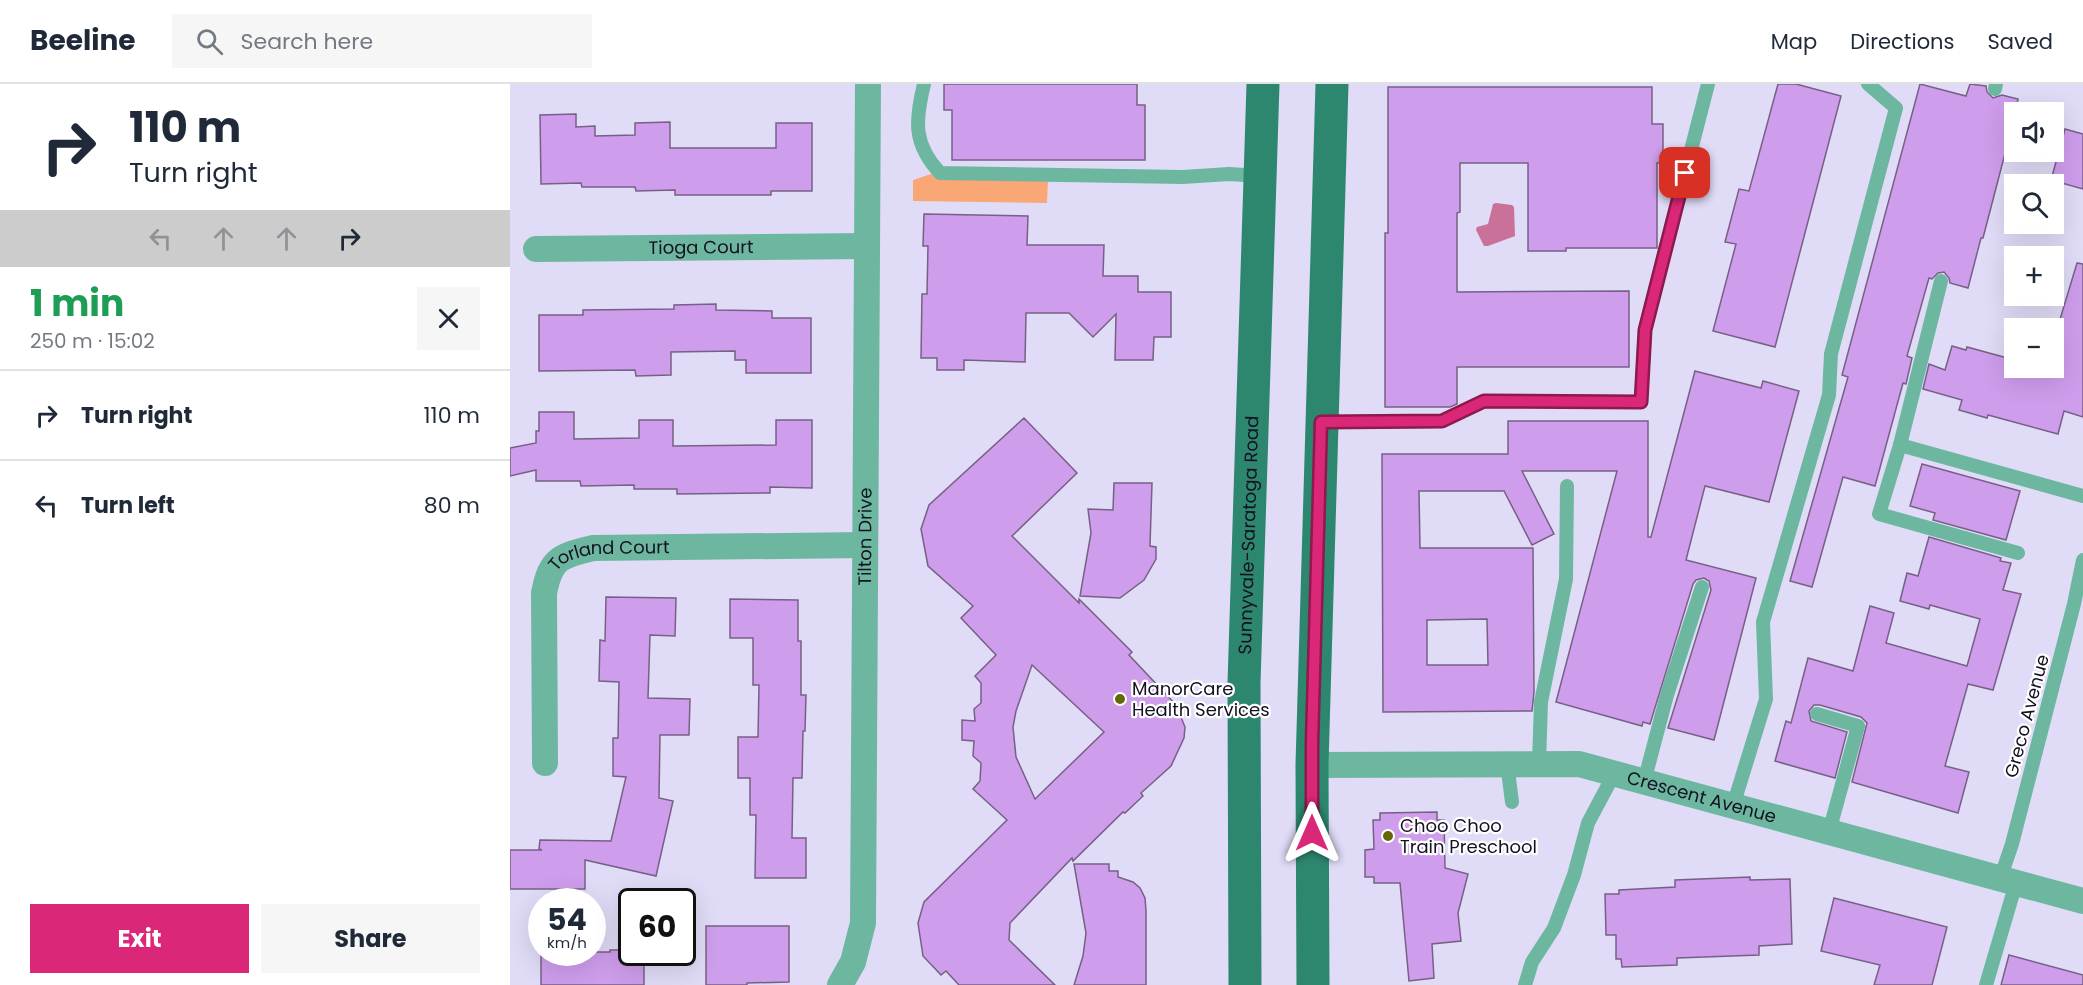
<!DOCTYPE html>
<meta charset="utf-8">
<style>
:root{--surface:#fff;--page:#f6f6f7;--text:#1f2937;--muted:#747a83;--line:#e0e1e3;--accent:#db2777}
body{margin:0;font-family:Poppins,sans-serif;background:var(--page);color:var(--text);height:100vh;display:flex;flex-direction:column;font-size:22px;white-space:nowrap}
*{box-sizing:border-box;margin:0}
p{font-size:20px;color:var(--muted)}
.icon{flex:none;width:33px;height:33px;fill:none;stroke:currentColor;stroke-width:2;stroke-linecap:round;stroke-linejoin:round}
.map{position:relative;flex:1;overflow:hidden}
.panel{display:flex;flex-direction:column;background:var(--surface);width:510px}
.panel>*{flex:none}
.banner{background:#fff;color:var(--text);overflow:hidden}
.controls{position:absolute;left:1494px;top:18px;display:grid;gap:12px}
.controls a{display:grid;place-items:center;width:60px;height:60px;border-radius:0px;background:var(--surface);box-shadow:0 6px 24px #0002;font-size:30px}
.speed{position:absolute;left:18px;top:804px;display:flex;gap:12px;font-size:30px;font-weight:700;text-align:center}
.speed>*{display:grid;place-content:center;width:78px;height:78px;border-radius:50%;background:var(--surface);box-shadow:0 6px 24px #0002;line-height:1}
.speed small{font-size:15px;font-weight:400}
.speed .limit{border:3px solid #111;border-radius:9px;background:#fff;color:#111}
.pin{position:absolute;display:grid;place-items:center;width:51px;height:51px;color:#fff;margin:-26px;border-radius:12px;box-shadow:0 3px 9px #0006}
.me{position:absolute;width:66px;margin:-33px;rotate:0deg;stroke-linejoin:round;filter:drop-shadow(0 0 4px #0008)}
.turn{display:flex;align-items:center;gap:21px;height:126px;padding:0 30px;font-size:27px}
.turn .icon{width:78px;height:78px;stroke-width:2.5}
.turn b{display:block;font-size:42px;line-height:51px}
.lanes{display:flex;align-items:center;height:57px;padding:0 30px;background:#0003;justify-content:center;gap:30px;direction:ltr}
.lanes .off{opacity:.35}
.round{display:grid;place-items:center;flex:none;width:63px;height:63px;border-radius:0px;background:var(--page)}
.head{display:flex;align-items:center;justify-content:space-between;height:102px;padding:0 30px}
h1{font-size:36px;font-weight:700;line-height:45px;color:#1e9e55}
.cta{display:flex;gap:12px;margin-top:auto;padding:12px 30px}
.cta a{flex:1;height:69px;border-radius:0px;background:var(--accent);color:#fff;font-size:24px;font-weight:700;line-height:69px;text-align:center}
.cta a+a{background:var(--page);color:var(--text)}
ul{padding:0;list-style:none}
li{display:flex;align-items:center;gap:18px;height:90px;padding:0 30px;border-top:2px solid var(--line)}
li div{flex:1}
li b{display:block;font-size:22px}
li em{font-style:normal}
header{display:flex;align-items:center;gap:36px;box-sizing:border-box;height:84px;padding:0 30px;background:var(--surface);border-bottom:2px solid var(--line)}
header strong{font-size:28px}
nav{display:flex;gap:33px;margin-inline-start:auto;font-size:21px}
.search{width:420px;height:54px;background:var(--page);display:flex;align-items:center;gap:15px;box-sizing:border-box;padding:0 21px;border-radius:0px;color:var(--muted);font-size:22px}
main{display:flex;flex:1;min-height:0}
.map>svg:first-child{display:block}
</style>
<header>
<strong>Beeline</strong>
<div class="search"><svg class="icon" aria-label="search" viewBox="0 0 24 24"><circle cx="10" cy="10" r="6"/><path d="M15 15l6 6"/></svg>Search here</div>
<nav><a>Map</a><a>Directions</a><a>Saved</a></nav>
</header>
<main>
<section class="panel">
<div class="banner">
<div class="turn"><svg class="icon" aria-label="right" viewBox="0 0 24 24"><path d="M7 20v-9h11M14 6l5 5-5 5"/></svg><div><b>110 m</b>Turn right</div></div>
<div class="lanes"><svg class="icon off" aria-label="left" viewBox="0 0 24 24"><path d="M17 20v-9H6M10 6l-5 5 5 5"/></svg><svg class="icon off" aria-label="ahead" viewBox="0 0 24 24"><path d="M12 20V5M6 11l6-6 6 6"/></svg><svg class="icon off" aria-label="ahead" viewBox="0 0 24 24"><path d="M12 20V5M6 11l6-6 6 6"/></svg><svg class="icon" aria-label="right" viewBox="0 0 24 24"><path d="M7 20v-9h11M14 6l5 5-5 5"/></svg></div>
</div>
<div class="head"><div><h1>1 min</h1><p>250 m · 15:02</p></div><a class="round"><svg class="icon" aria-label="close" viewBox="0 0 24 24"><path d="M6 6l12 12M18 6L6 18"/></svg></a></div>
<ul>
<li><svg class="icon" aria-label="right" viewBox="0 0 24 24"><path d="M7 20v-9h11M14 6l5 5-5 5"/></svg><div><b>Turn right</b></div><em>110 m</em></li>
<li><svg class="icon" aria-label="left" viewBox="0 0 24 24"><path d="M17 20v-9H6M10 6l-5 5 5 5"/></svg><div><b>Turn left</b></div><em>80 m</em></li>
</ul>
<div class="cta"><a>Exit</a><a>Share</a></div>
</section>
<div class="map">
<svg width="1573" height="901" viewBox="0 0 1573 901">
<rect width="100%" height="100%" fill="#e0dcf7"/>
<path fill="#f9a775" d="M 421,90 L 441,95 L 538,96 L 537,119 L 403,117 L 403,96 Z"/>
<path fill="#ca719a" d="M 986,119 L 1002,121 L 1004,123 L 1005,152 L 978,162 L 974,162 L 966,146 L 967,143 L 978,140 L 983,120 Z"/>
<g fill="#ce9dec" stroke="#776085" stroke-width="1.5" fill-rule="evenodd">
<path d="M 434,0 L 627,0 L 627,21 L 635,21 L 635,76 L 442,76 L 442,26 L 434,26 Z"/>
<path d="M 1268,0 L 1286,0 L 1331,12 L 1265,263 L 1203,247 L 1226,160 L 1215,158 L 1229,105 L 1239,107 Z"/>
<path d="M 1410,0 L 1456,12 L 1460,0 L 1476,2 L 1477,8 L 1483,14 L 1492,11 L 1508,15 L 1504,35 L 1473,154 L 1471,154 L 1458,204 L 1440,199 L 1439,194 L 1434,188 L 1428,189 L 1422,195 L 1419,194 L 1397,272 L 1402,274 L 1396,300 L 1393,299 L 1365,402 L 1333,393 L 1302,503 L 1280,497 L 1338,293 L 1332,291 Z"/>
<path d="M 878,3 L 1142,3 L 1142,40 L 1153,40 L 1153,79 L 1147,79 L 1147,164 L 1056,164 L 1056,167 L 1018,167 L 1018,79 L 950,79 L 950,128 L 947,129 L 947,208 L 1119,207 L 1119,283 L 947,283 L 947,320 L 940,323 L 875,323 L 875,149 L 878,149 Z"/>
<path d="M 66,30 L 66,43 L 85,42 L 85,52 L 125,51 L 125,39 L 160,38 L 160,64 L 266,64 L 266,39 L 302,39 L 302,107 L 261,107 L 261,111 L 165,111 L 165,106 L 126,107 L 125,103 L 72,103 L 71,99 L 31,100 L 30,31 Z"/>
<path d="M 1555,45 L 1573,50 L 1573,105 L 1541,96 Z"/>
<path d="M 414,130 L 518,132 L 517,161 L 594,161 L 593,192 L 628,192 L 628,208 L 661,208 L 661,253 L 644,253 L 643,276 L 605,276 L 606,230 L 583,253 L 559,229 L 516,229 L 515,278 L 454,276 L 454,286 L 427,286 L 427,274 L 411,274 L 412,210 L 417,210 L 418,162 L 413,162 Z"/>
<path d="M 1567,179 L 1573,180 L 1573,333 L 1554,327 L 1548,350 L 1478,331 L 1477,334 L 1449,326 L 1452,316 L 1413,305 L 1419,280 L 1435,286 L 1442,262 L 1456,266 L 1457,263 L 1501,275 L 1498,284 L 1530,284 L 1544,287 L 1544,255 Z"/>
<path d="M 206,220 L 206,226 L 262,227 L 262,234 L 301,234 L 301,289 L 236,289 L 236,276 L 225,276 L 225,267 L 161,268 L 161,291 L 126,292 L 125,286 L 29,287 L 29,231 L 73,231 L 73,226 L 164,225 L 164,221 Z"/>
<path d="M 1185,287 L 1251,304 L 1253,297 L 1289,307 L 1259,418 L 1195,402 L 1176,476 L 1246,494 L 1204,656 L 1158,644 L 1201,506 L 1199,497 L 1194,494 L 1186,496 L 1183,500 L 1140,640 L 1133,638 L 1132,642 L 1046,618 L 1107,387 L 1012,387 L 1044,450 L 1022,461 L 994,407 L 909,407 L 910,464 L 1023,464 L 1024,608 L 1022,627 L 873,628 L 872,370 L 998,370 L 998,337 L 1138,337 L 1138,453 L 1141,453 ZM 977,535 L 978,581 L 917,581 L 917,536 Z"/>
<path d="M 29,328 L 64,328 L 64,355 L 129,354 L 129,336 L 163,336 L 163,362 L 266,361 L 266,336 L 302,336 L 302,404 L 260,403 L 260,409 L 167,410 L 167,405 L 124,405 L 124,401 L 71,402 L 70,397 L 26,397 L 26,386 L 0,392 L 0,364 L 26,359 L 26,347 L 29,347 Z"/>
<path d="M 514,334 L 567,389 L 502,452 L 569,519 L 569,515 L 622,568 L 619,571 L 666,621 L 675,643 L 674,654 L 661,682 L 631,709 L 633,712 L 615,729 L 613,728 L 563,777 L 562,774 L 500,839 L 499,856 L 545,901 L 449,901 L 436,887 L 431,891 L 413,872 L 408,839 L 414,818 L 497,736 L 463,705 L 470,697 L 471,679 L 463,672 L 464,657 L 452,656 L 452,636 L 465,637 L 464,625 L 471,619 L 471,599 L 465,592 L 486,571 L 451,534 L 463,522 L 418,482 L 411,445 L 419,421 ZM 522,581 L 594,648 L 525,715 L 506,673 L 503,643 L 506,627 Z"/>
<path d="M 1412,380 L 1510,407 L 1496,456 L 1423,436 L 1425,429 L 1400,422 Z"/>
<path d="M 604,399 L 642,399 L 640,462 L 646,463 L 646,475 L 634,496 L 610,514 L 570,512 L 581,449 L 578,425 L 603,426 Z"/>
<path d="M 1419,453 L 1491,474 L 1490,477 L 1501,479 L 1493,506 L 1511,510 L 1483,606 L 1458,600 L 1435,682 L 1459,688 L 1448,729 L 1342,698 L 1357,639 L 1351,633 L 1310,621 L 1304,621 L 1299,627 L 1301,637 L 1337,648 L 1325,694 L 1265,677 L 1276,637 L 1281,639 L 1298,574 L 1343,587 L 1360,522 L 1384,529 L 1376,559 L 1457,582 L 1470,535 L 1420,521 L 1419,525 L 1390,517 L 1397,489 L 1408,492 Z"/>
<path d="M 96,513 L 166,514 L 165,552 L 140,551 L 138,614 L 180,615 L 179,651 L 150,651 L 149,714 L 163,717 L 146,792 L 75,776 L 75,805 L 0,805 L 0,766 L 32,766 L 29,765 L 30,756 L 101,757 L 116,693 L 103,692 L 103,654 L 108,654 L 109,598 L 89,597 L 90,556 L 95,557 Z"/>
<path d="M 220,515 L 288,516 L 288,557 L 291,557 L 291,611 L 296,611 L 295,647 L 293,647 L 292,694 L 283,694 L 282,754 L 296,754 L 296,794 L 245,794 L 246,731 L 240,731 L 240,694 L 228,694 L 228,653 L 248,653 L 249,601 L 243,601 L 243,554 L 220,554 Z"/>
<path d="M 927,728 L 927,736 L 934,736 L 935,784 L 958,790 L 948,829 L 951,857 L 922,860 L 924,894 L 899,897 L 890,799 L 864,799 L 864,793 L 855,793 L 855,766 L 864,765 L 863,736 L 870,736 L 870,729 Z"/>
<path d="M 564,780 L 599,780 L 599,787 L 608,787 L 608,793 L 623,798 L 630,804 L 635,814 L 636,827 L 636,901 L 564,901 L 573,872 L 576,849 Z"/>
<path d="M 1240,793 L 1240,796 L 1280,795 L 1282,860 L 1249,862 L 1249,871 L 1167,874 L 1167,881 L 1112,883 L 1111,875 L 1106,875 L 1106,851 L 1096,851 L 1095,810 L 1109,810 L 1109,806 L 1165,803 L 1165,796 Z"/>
<path d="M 1324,814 L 1437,843 L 1422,901 L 1364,901 L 1370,881 L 1311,867 Z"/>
<path d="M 196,842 L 279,842 L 279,898 L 237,899 L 237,901 L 196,901 Z"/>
<path d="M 100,866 L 122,866 L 122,868 L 134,868 L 134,901 L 31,901 L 31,868 L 100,868 Z"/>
<path d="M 1499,871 L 1573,891 L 1573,901 L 1491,901 Z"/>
</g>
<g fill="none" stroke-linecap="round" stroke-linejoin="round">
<g stroke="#6db7a0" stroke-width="14">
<path d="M 414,0 C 405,37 403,60 430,89 L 673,93 L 719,90 L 750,92"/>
<path d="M 1485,5 L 1486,0"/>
<path d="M 1431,197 L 1390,361 L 1573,412"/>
<path d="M 813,338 L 932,337 L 974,317 L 1131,318 L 1135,245 L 1198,0"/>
<path d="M 1390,361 L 1369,430 L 1508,469"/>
<path d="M 1307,630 L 1348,642 L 1319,748"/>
<path d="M 997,679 L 1002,718"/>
<path d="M 1029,679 L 1031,618 L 1056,495 L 1057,402"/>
<path d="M 1134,698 L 1157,611 L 1192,503"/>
<path d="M 1223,722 L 1256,615 L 1253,538 L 1319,311 L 1321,270 L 1386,24 L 1358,0"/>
<path d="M 1490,795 L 1502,760 L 1564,520 L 1573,476"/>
<path d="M 1015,901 L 1022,878 L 1044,844 L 1064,791 L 1078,739 L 1104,690"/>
<path d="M 1476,901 L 1506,799"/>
</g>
<g stroke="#6db7a0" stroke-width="26">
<path id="s1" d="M 26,165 L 357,162"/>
<path id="s2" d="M 35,679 L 34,509 C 41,474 50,472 83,464 L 355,461"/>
<path id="s3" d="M 802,681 L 1069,680 L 1573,817"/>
<path id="s4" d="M 330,901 L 343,878 L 353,839 L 358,0"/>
</g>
<g stroke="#2d876f" stroke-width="33">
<path id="s5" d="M 735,901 L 734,599 L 753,0"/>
<path d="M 803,901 L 802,681 L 822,0"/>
</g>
</g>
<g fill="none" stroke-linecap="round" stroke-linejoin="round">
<g stroke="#8e194d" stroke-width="15">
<path id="route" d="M 802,749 L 802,659 L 811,338 L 932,337 L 974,317 L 1131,318 L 1135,246 L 1175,89"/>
</g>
<use href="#route" stroke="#db2777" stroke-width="10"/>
</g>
<g fill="#646704" stroke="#fff" stroke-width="2">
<circle cx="610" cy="615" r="6"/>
<circle cx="878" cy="752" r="6"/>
</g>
<g text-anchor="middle" stroke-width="4.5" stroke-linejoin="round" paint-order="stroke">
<g font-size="18" fill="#141120" stroke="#fff">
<text dy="6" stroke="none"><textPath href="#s1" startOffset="165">Tioga Court</textPath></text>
<text dy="6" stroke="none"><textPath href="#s5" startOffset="450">Sunnyvale-Saratoga Road</textPath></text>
<text dy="6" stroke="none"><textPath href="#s4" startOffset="453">Tilton Drive</textPath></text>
<text dy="6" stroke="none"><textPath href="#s2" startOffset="258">Torland Court</textPath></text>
<text transform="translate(1517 632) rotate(-75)" y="6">Greco Avenue</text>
<text dy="6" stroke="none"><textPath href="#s3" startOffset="394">Crescent Avenue</textPath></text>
</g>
<g font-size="18" fill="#141120" stroke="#fff" text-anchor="start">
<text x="622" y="611">ManorCare<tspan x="622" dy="21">Health Services</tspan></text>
<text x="890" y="748">Choo Choo<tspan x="890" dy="21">Train Preschool</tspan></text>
</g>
</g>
</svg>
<div class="controls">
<a><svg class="icon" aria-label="sound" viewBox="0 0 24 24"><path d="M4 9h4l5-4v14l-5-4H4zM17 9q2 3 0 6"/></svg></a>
<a><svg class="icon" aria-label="search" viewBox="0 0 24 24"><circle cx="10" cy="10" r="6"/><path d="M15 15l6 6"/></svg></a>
<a>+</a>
<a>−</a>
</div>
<div class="speed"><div>54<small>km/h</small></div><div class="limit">60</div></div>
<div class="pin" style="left:1175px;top:89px;background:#d93025"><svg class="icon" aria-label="arrive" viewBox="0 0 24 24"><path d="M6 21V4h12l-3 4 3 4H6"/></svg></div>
<svg class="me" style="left:802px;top:749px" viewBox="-20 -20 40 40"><path d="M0-17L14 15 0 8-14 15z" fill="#db2777" stroke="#fff" stroke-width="4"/></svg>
</div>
</main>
